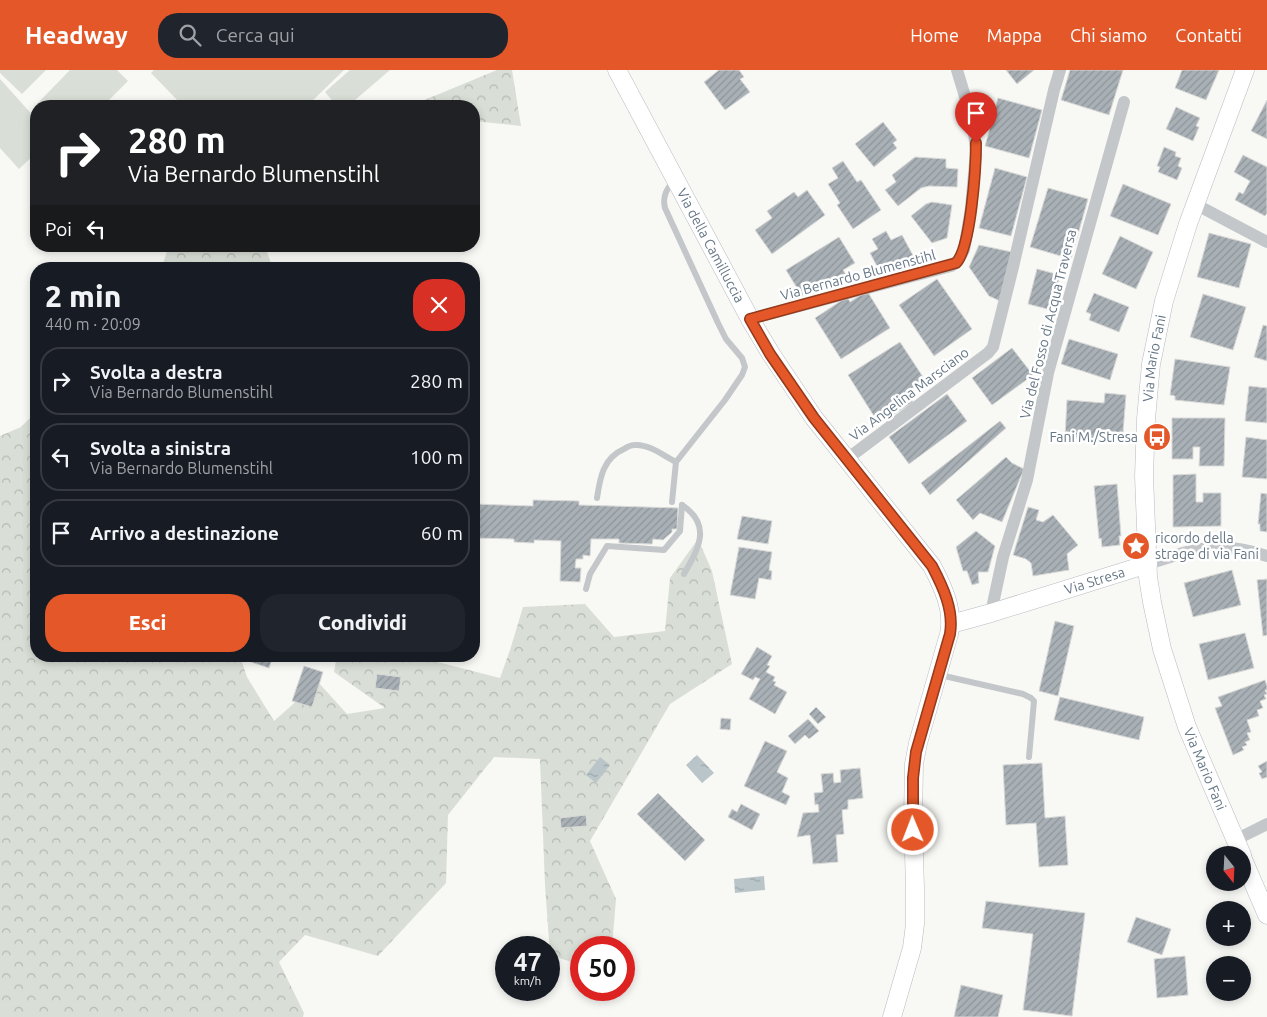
<!DOCTYPE html>
<html lang="it">
<meta charset="utf-8">
<style>
:root{--surface:#171b24;--page:#20242c;--text:#f1f3f6;--muted:#9ea1a6;--line:#363941;--accent:#e45728}
body{margin:0;font-family:Ubuntu,sans-serif;background:var(--page);color:var(--text);height:100vh;display:flex;flex-direction:column;font-size:19px;white-space:nowrap}
*{box-sizing:border-box;margin:0}
p{font-size:16px;color:var(--muted)}
.icon{flex:none;width:28px;height:28px;fill:none;stroke:currentColor;stroke-width:2;stroke-linecap:round;stroke-linejoin:round}
.map{position:relative;flex:1;overflow:hidden}
.sheet{position:absolute;left:30px;top:192px;width:450px;height:400px;display:flex;flex-direction:column;background:var(--surface);border-radius:20px;box-shadow:0 2px 8px #0003}
.sheet>*{flex:none}
.hud{position:absolute;left:30px;top:30px;width:450px;height:152px;border-radius:20px;box-shadow:0 2px 8px #0003;background:#202124;color:#fff;overflow:hidden}
.needle{width:32px;rotate:162deg}
.tools{position:absolute;left:1206px;top:776px;display:grid;gap:10px}
.tools a{display:grid;place-items:center;width:45px;height:45px;border-radius:50%;background:var(--surface);box-shadow:0 2px 8px #0003;font-size:25px}
.speed{position:absolute;left:495px;top:866px;display:flex;gap:10px;font-size:25px;font-weight:700;text-align:center}
.speed>*{display:grid;place-content:center;width:65px;height:65px;border-radius:50%;background:var(--surface);box-shadow:0 2px 8px #0003;line-height:1}
.speed small{font-size:12px;font-weight:400}
.speed .limit{border:8px solid #d22;background:#fff;color:#111}
.pin{position:absolute;display:grid;place-items:center;width:42px;height:42px;color:#fff;margin:-51px -21px;border-radius:50% 50% 50% 0;rotate:-45deg;box-shadow:0 0 5px #0007}
.pin .icon{rotate:45deg}
.me{position:absolute;width:55px;margin:-28px;rotate:359deg;stroke-linejoin:round;filter:drop-shadow(0 0 4px #0008)}
.turn{display:flex;align-items:center;gap:18px;height:105px;padding:0 15px;font-size:22px}
.turn .icon{width:65px;height:65px;stroke-width:2.5}
.turn b{display:block;font-size:35px;line-height:42px}
.then{display:flex;align-items:center;height:48px;padding:0 15px;background:#0003;gap:10px;font-size:19px}
.round{display:grid;place-items:center;flex:none;width:52px;height:52px;border-radius:20px;background:var(--page)}
.headline{display:flex;align-items:center;justify-content:space-between;height:85px;padding:0 15px}
h1{font-size:30px;font-weight:800;line-height:38px}
.action{display:flex;gap:10px;margin-top:auto;padding:10px 15px}
.action a{flex:1;height:58px;border-radius:20px;background:var(--accent);color:#fff;font-size:20px;font-weight:800;line-height:58px;text-align:center}
.action a+a{background:var(--page);color:var(--text)}
ul{padding:0;list-style:none}
li{display:flex;align-items:center;gap:15px;height:68px;margin:0 10px 8px;padding:0 5px;border:2px solid var(--line);border-radius:20px}
li div{flex:1}
li b{display:block;font-size:19px}
li em{font-style:normal}
header{display:flex;align-items:center;gap:30px;box-sizing:border-box;height:70px;padding:0 25px;background:var(--accent);color:#fff}
header strong{font-size:24px}
nav{display:flex;gap:28px;margin-inline-start:auto;font-size:18px}
.search{width:350px;height:45px;background:var(--page);display:flex;align-items:center;gap:12px;box-sizing:border-box;padding:0 18px;border-radius:20px;color:var(--muted);font-size:19px}
.map>svg:first-child{display:block}
</style>
<header>
<strong>Headway</strong>
<div class="search"><svg class="icon" aria-label="search" viewBox="0 0 24 24"><circle cx="10" cy="10" r="6"/><path d="M15 15l6 6"/></svg>Cerca qui</div>
<nav><a>Home</a><a>Mappa</a><a>Chi siamo</a><a>Contatti</a></nav>
</header>
<div class="map">
<svg width="1267" height="947" viewBox="0 0 1267 947">
<defs>
<pattern id="forest-crowns" width="20" height="18" patternUnits="userSpaceOnUse" patternTransform="scale(1.25)"><rect width="20" height="18" fill="#d9dfd6"/><path d="M2 6a3 3 0 1 1 6 0M12 15a3 3 0 1 1 6 0" fill="none" stroke="#b4bab3"/></pattern>
<pattern id="water-ripples" width="26" height="14" patternUnits="userSpaceOnUse" patternTransform="scale(1.25)"><rect width="26" height="14" fill="#b9c5c9"/><path d="M2 4q2-2 4 0t4 0M15 11q2-2 4 0t4 0" fill="none" stroke="#9aa5a9"/></pattern>
<pattern id="building-hatch" width="6" height="6" patternUnits="userSpaceOnUse" patternTransform="scale(1.25)"><rect width="6" height="6" fill="#a9b1b7"/><path d="M-1 1l2-2M0 6l6-6M5 7l2-2" fill="none" stroke="#8d959a"/></pattern>
</defs>
<rect width="100%" height="100%" fill="#f8f8f5"/>
<g fill="url(#forest-crowns)">
<path d="M 497,0 L 512,0 L 521,56 L 474,51 L 474,36 L 410,36 Z"/>
<path d="M 169,176 L 265,176 L 273,199 L 161,199 Z"/>
<path d="M 36,342 L 36,586 L 240,586 L 247,607 L 274,651 L 318,612 L 347,644 L 385,638 L 334,602 L 337,586 L 414,586 L 500,608 L 510,580 L 523,537 L 585,534 L 614,567 L 665,561 L 670,508 L 698,469 L 712,501 L 732,594 L 670,634 L 590,771 L 616,829 L 612,877 L 581,878 L 581,895 L 550,885 L 545,815 L 540,689 L 494,687 L 448,745 L 446,813 L 378,886 L 305,865 L 279,892 L 304,943 L 303,947 L 0,947 L 0,366 L 21,357 Z"/>
</g>
<g fill="#d9dfd6">
<path d="M 0,0 L 46,0 L 22,24 L 0,3 Z"/>
<path d="M 70,0 L 117,0 L 128,11 L 103,36 L 36,36 L 36,39 L 34,37 Z"/>
<path d="M 154,0 L 344,0 L 307,36 L 183,36 L 151,3 Z"/>
<path d="M 350,0 L 390,0 L 348,36 L 337,36 L 325,22 Z"/>
<path d="M 0,9 L 36,49 L 36,83 L 19,99 L 0,78 Z"/>
</g>
<g fill="url(#water-ripples)">
<path d="M 697,685 L 714,703 L 702,713 L 686,695 Z"/>
<path d="M 600,687 L 610,695 L 596,713 L 586,705 Z"/>
<path d="M 764,806 L 765,820 L 735,823 L 734,809 Z"/>
</g>
<g fill="url(#building-hatch)" stroke="#d9d9d7">
<path d="M 719,0 L 739,0 L 744,7 L 740,9 L 750,22 L 725,40 L 704,12 Z"/>
<path d="M 1006,0 L 1034,0 L 1017,14 Z"/>
<path d="M 1070,0 L 1123,0 L 1109,45 L 1061,30 Z"/>
<path d="M 1182,0 L 1219,0 L 1206,30 L 1175,18 Z"/>
<path d="M 998,28 L 1042,40 L 1029,88 L 985,76 Z"/>
<path d="M 1267,30 L 1267,69 L 1251,61 Z"/>
<path d="M 1176,37 L 1200,48 L 1196,56 L 1199,57 L 1193,71 L 1166,59 Z"/>
<path d="M 883,52 L 897,70 L 893,73 L 897,78 L 874,97 L 855,74 Z"/>
<path d="M 1164,77 L 1176,82 L 1175,86 L 1181,88 L 1178,96 L 1182,98 L 1177,110 L 1158,102 L 1160,97 L 1157,96 Z"/>
<path d="M 1243,85 L 1267,97 L 1267,143 L 1265,146 L 1235,130 L 1239,122 L 1243,124 L 1250,111 L 1234,102 Z"/>
<path d="M 915,87 L 946,89 L 946,98 L 958,99 L 957,117 L 929,116 L 921,118 L 898,136 L 885,120 L 896,112 L 892,105 Z"/>
<path d="M 843,91 L 857,112 L 861,110 L 881,140 L 853,159 L 837,135 L 840,133 L 828,114 L 838,108 L 832,98 Z"/>
<path d="M 995,98 L 1027,107 L 1011,166 L 979,158 Z"/>
<path d="M 1123,114 L 1171,134 L 1158,165 L 1110,146 Z"/>
<path d="M 1048,118 L 1088,129 L 1071,189 L 1030,177 Z"/>
<path d="M 807,120 L 825,145 L 772,184 L 755,160 L 772,148 L 767,141 L 794,122 L 798,127 Z"/>
<path d="M 932,132 L 952,135 L 947,168 L 932,173 L 911,146 L 926,134 Z"/>
<path d="M 886,161 L 891,170 L 902,165 L 916,191 L 900,200 L 898,194 L 890,198 L 889,195 L 879,200 L 870,183 L 878,179 L 872,169 Z"/>
<path d="M 1209,163 L 1251,174 L 1239,218 L 1197,207 Z"/>
<path d="M 1120,166 L 1153,182 L 1136,219 L 1102,204 Z"/>
<path d="M 839,167 L 855,193 L 843,200 L 847,206 L 824,220 L 820,214 L 802,226 L 786,200 Z"/>
<path d="M 979,175 L 1012,182 L 1000,231 L 989,226 L 969,197 Z"/>
<path d="M 1037,199 L 1060,205 L 1051,240 L 1028,234 Z"/>
<path d="M 937,209 L 972,259 L 934,286 L 899,235 Z"/>
<path d="M 867,221 L 890,258 L 841,289 L 815,248 L 847,227 L 850,232 Z"/>
<path d="M 1094,223 L 1129,237 L 1119,262 L 1089,250 L 1091,244 L 1086,242 Z"/>
<path d="M 1203,224 L 1246,237 L 1233,280 L 1190,267 Z"/>
<path d="M 1263,255 L 1267,256 L 1267,291 L 1254,287 Z"/>
<path d="M 1069,269 L 1118,284 L 1110,310 L 1061,294 Z"/>
<path d="M 900,272 L 925,310 L 906,322 L 913,332 L 879,354 L 848,305 Z"/>
<path d="M 1012,278 L 1033,305 L 992,335 L 972,308 Z"/>
<path d="M 1175,289 L 1230,297 L 1224,335 L 1175,330 L 1175,326 L 1170,325 Z"/>
<path d="M 1249,316 L 1267,318 L 1267,353 L 1245,351 Z"/>
<path d="M 1105,323 L 1126,325 L 1123,363 L 1104,361 L 1103,373 L 1077,371 L 1077,368 L 1065,367 L 1067,330 L 1104,333 Z"/>
<path d="M 947,324 L 967,351 L 909,394 L 889,367 Z"/>
<path d="M 1172,348 L 1225,348 L 1224,396 L 1199,396 L 1200,377 L 1193,377 L 1193,389 L 1172,389 Z"/>
<path d="M 1000,351 L 1006,358 L 930,425 L 921,413 Z"/>
<path d="M 1246,367 L 1267,370 L 1267,409 L 1242,407 Z"/>
<path d="M 1006,387 L 1012,393 L 1024,399 L 1002,452 L 980,443 L 973,450 L 956,430 Z"/>
<path d="M 1196,404 L 1196,432 L 1203,432 L 1203,423 L 1221,423 L 1221,456 L 1173,457 L 1173,405 Z"/>
<path d="M 1117,414 L 1121,466 L 1119,466 L 1120,475 L 1102,477 L 1101,468 L 1099,469 L 1094,416 Z"/>
<path d="M 1261,423 L 1267,424 L 1267,462 L 1260,461 L 1260,454 L 1258,454 Z"/>
<path d="M 533,430 L 579,431 L 579,435 L 678,438 L 677,459 L 672,459 L 672,462 L 663,470 L 653,469 L 652,474 L 619,473 L 619,469 L 591,469 L 590,486 L 583,485 L 583,489 L 576,489 L 575,498 L 581,498 L 580,512 L 560,511 L 561,471 L 534,470 L 534,473 L 514,472 L 514,469 L 474,468 L 474,434 L 533,436 Z"/>
<path d="M 1028,437 L 1039,440 L 1036,450 L 1043,452 L 1053,445 L 1078,475 L 1067,484 L 1069,500 L 1033,506 L 1031,493 L 1026,489 L 1013,485 Z"/>
<path d="M 742,446 L 772,451 L 768,474 L 737,469 Z"/>
<path d="M 976,461 L 995,476 L 988,502 L 978,502 L 979,513 L 972,515 L 967,501 L 963,501 L 956,477 Z"/>
<path d="M 739,477 L 772,482 L 769,500 L 772,501 L 771,510 L 759,508 L 755,529 L 730,525 Z"/>
<path d="M 1232,500 L 1241,535 L 1193,547 L 1184,513 Z"/>
<path d="M 1267,509 L 1267,565 L 1263,566 L 1257,510 Z"/>
<path d="M 1055,551 L 1074,556 L 1058,626 L 1039,621 Z"/>
<path d="M 1245,563 L 1254,598 L 1208,610 L 1199,574 Z"/>
<path d="M 757,577 L 772,586 L 767,595 L 770,596 L 766,602 L 775,607 L 773,611 L 776,612 L 774,615 L 787,622 L 775,644 L 749,629 L 760,609 L 755,607 L 753,610 L 741,604 Z"/>
<path d="M 253,586 L 273,586 L 269,598 L 251,592 Z"/>
<path d="M 304,596 L 323,602 L 312,637 L 292,631 Z"/>
<path d="M 377,604 L 401,607 L 399,621 L 375,618 Z"/>
<path d="M 1265,610 L 1267,616 L 1267,620 L 1265,620 L 1267,624 L 1264,625 L 1266,629 L 1260,631 L 1263,638 L 1257,640 L 1259,646 L 1247,650 L 1251,662 L 1247,663 L 1250,670 L 1245,672 L 1247,675 L 1242,677 L 1244,680 L 1233,685 L 1215,638 L 1222,636 L 1218,627 Z"/>
<path d="M 1060,627 L 1144,647 L 1139,670 L 1054,650 Z"/>
<path d="M 816,637 L 826,647 L 818,654 L 809,644 Z"/>
<path d="M 721,648 L 731,649 L 730,660 L 720,659 Z"/>
<path d="M 808,649 L 819,661 L 809,669 L 805,665 L 795,674 L 788,666 Z"/>
<path d="M 765,671 L 787,681 L 777,702 L 788,708 L 782,722 L 790,726 L 786,735 L 744,716 Z"/>
<path d="M 1267,691 L 1267,707 L 1262,709 L 1259,703 L 1262,702 L 1258,696 Z"/>
<path d="M 1042,693 L 1045,748 L 1065,746 L 1068,795 L 1039,797 L 1036,753 L 1006,755 L 1003,695 Z"/>
<path d="M 860,698 L 863,728 L 848,730 L 848,739 L 842,740 L 844,764 L 836,765 L 838,792 L 813,794 L 810,765 L 797,767 L 803,743 L 819,742 L 818,734 L 815,735 L 814,723 L 823,722 L 821,704 L 833,703 L 834,713 L 841,712 L 840,700 Z"/>
<path d="M 658,723 L 705,770 L 685,791 L 637,744 Z"/>
<path d="M 741,734 L 760,744 L 752,760 L 728,747 L 732,739 L 737,742 Z"/>
<path d="M 586,745 L 587,756 L 561,758 L 560,748 Z"/>
<path d="M 986,831 L 1085,843 L 1072,946 L 1023,940 L 1033,864 L 982,858 Z"/>
<path d="M 1136,847 L 1171,859 L 1162,885 L 1127,872 Z"/>
<path d="M 1185,886 L 1188,925 L 1157,928 L 1154,889 Z"/>
<path d="M 961,915 L 1003,925 L 998,947 L 954,947 Z"/>
</g>
<g fill="none" stroke-linecap="round" stroke-linejoin="round">
<g stroke="#b7bcc1" stroke-width="19">
<g id="secondary">
<path id="s1" d="M 617,0 L 750,249 L 771,284 L 814,348 L 932,496 C 943,517 954,540 949,564 L 918,673 L 914,694 L 913,747 L 915,819 L 915,854 L 912,878 L 892,947"/>
<path id="s2" d="M 951,554 L 991,543 L 1148,494"/>
<path id="s3" d="M 1242,785 L 1187,657 L 1162,579 L 1152,532 L 1148,507 L 1144,406 L 1146,349 L 1151,294 L 1164,231 L 1188,154 L 1245,0"/>
<path d="M 1242,787 L 1267,845"/>
</g>
</g>
<g stroke="#c3c7ca" stroke-width="6">
<path d="M 597,428 C 600,408 603,388 624,379 C 627,377 632,375 635,375 C 649,374 664,386 676,392"/>
<path d="M 672,432 L 676,392 L 725,330 L 742,305 L 745,297 L 742,288 L 726,269 L 718,253 L 665,138 C 662,126 667,119 674,110"/>
<path d="M 682,435 C 712,455 699,478 684,504"/>
<path d="M 586,519 L 590,504 L 607,476 L 664,480 L 680,461 L 682,435"/>
<path d="M 940,605 L 1023,624 L 1031,628 L 1034,631 L 1029,687"/>
</g>
<g stroke="#c3c7ca" stroke-width="12">
<path d="M 1195,134 L 1267,172"/>
<path d="M 750,249 L 951,196 L 958,191 L 964,180 L 971,138 L 976,81 L 973,53 L 957,0"/>
<path d="M 847,389 L 988,283 L 993,277 L 1013,197 L 1054,20 L 1060,0"/>
<path d="M 1148,494 C 1196,479 1217,469 1267,486"/>
<path d="M 991,543 L 1003,487 L 1027,410 L 1048,303 L 1124,32"/>
<path d="M 1235,770 L 1267,754"/>
</g>
<use href="#secondary" stroke="#fff" stroke-width="18"/>
</g>
<g fill="none" stroke-linecap="round" stroke-linejoin="round">
<g stroke="#94391a" stroke-width="12">
<path id="route" d="M 913,760 L 913,708 L 916,682 L 950,564 C 954,540 943,517 932,496 L 814,348 L 770,284 L 750,249 L 956,193 C 971,178 976,96 976,73"/>
</g>
<use href="#route" stroke="#e45728" stroke-width="9"/>
</g>
<defs>
<g id="bus-disc" transform="scale(1.4375)"><circle r="9.5" fill="#e45728" stroke="#fff"/><path d="M-5-6H5V4H4V6H2V4H-2V6H-4V4H-5ZM-3.5-4V0h7V-4ZM-3.5 1.2v1.5H-2V1.2ZM2 1.2v1.5H3.5V1.2Z" fill="#fff"/></g>
<g id="sight-disc" transform="scale(1.4375)"><circle r="9.5" fill="#e45728" stroke="#fff"/><path d="M0-6L1.8-2.2L6-1.7L2.9 1.2L3.7 5.4L0 3.3L-3.7 5.4L-2.9 1.2L-6-1.7L-1.8-2.2Z" fill="#fff"/></g>
</defs>
<g fill-rule="evenodd">
<use href="#bus-disc" x="1157" y="367"/>
<use href="#sight-disc" x="1136" y="476"/>
</g>
<g text-anchor="middle" stroke-width="5" stroke-linejoin="round" paint-order="stroke">
<g font-size="14" fill="#667786" stroke="#fff">
<text dy="5" stroke="none"><textPath href="#s1" startOffset="199">Via della Camilluccia</textPath></text>
<text transform="translate(858 205) rotate(-15)" y="5">Via Bernardo Blumenstihl</text>
<text transform="translate(1048 254) rotate(-76)" y="5">Via del Fosso di Acqua Traversa</text>
<text dy="5" stroke="none"><textPath href="#s3" startOffset="514">Via Mario Fani</textPath></text>
<text transform="translate(909 324) rotate(-37)" y="5">Via Angelina Marsciano</text>
<text dy="5" stroke="none"><textPath href="#s2" startOffset="150">Via Stresa</textPath></text>
<text transform="translate(1205 699) rotate(67)" y="5">Via Mario Fani</text>
</g>
<g font-size="14" fill="#667786" stroke="#fff" text-anchor="end">
<text x="1138" y="372">Fani M./Stresa</text>
<text x="1155" y="473" text-anchor="start">ricordo della<tspan x="1155" dy="16">strage di via Fani</tspan></text>
</g>
</g>
</svg>
<div class="tools">
<a><svg class="needle" viewBox="-14 -14 28 28"><path d="M0-13l5 13h-10z" fill="#e53935"/><path d="M0 13l5-13h-10z" fill="#9ea1a6"/></svg></a>
<a>+</a>
<a>−</a>
</div>
<div class="speed"><div>47<small>km/h</small></div><div class="limit">50</div></div>
<div class="pin" style="left:976px;top:73px;background:#d93025"><svg class="icon" aria-label="arrive" viewBox="0 0 24 24"><path d="M6 21V4h12l-3 4 3 4H6"/></svg></div>
<svg class="me" style="left:913px;top:760px" viewBox="-20 -20 40 40"><circle r="17" fill="#e45728" stroke="#fff" stroke-width="3"/><path d="M0-11L8 9 0 5-8 9z" fill="#fff"/></svg>
<div class="hud">
<div class="turn"><svg class="icon" aria-label="right" viewBox="0 0 24 24"><path d="M7 20v-9h11M14 6l5 5-5 5"/></svg><div><b>280 m</b>Via Bernardo Blumenstihl</div></div>
<div class="then">Poi<svg class="icon" aria-label="left" viewBox="0 0 24 24"><path d="M17 20v-9H6M10 6l-5 5 5 5"/></svg></div>
</div>
<section class="sheet">
<div class="headline"><div><h1>2 min</h1><p>440 m · 20:09</p></div><a class="round" style="background:#d93025;color:#fff"><svg class="icon" aria-label="close" viewBox="0 0 24 24"><path d="M6 6l12 12M18 6L6 18"/></svg></a></div>
<ul>
<li><svg class="icon" aria-label="right" viewBox="0 0 24 24"><path d="M7 20v-9h11M14 6l5 5-5 5"/></svg><div><b>Svolta a destra</b><p>Via Bernardo Blumenstihl</p></div><em>280 m</em></li>
<li><svg class="icon" aria-label="left" viewBox="0 0 24 24"><path d="M17 20v-9H6M10 6l-5 5 5 5"/></svg><div><b>Svolta a sinistra</b><p>Via Bernardo Blumenstihl</p></div><em>100 m</em></li>
<li><svg class="icon" aria-label="arrive" viewBox="0 0 24 24"><path d="M6 21V4h12l-3 4 3 4H6"/></svg><div><b>Arrivo a destinazione</b></div><em>60 m</em></li>
</ul>
<div class="action"><a>Esci</a><a>Condividi</a></div>
</section>
</div>
